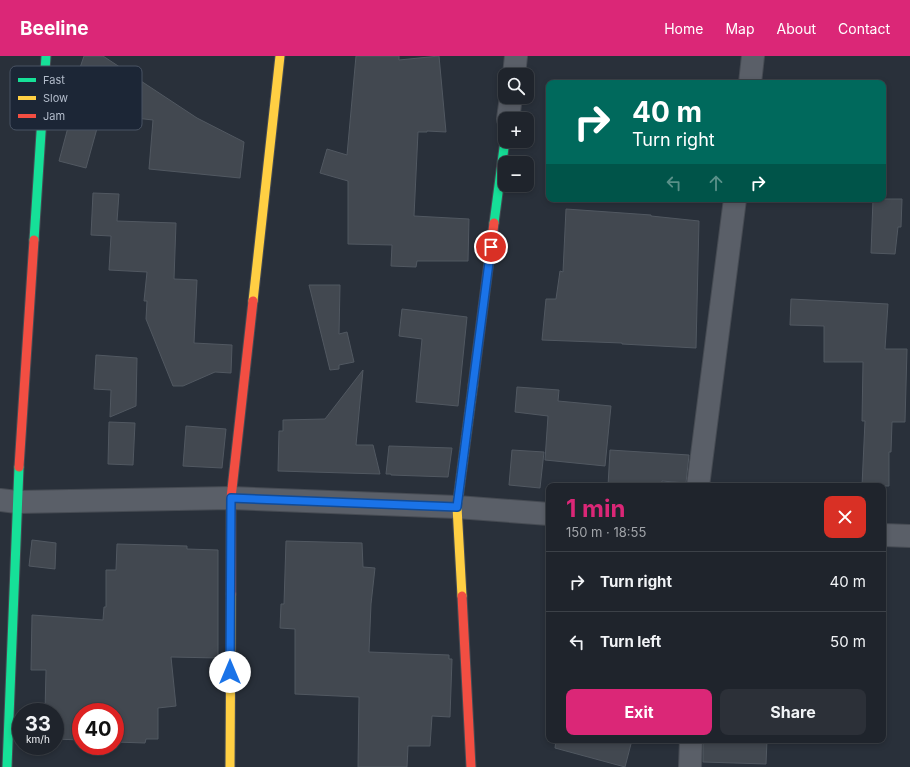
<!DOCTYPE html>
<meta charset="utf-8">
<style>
:root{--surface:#1f242c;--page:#2c3038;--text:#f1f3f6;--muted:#a1a4a9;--line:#3c4148;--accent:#db2777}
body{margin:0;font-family:Inter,sans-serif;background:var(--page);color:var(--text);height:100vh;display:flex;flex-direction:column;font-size:15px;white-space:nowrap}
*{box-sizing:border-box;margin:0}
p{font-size:13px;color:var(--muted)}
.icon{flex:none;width:22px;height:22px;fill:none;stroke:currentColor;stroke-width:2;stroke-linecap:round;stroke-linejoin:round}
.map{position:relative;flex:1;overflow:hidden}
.drawer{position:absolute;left:546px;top:427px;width:340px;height:260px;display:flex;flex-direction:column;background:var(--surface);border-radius:8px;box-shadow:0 2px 6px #0003,0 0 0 1px var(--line)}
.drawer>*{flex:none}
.banner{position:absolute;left:546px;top:24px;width:340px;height:122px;border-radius:8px;box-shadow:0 2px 6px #0003,0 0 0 1px var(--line);background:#00695c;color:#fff;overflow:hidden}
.fabs{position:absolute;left:498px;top:12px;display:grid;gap:8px}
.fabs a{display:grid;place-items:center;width:36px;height:36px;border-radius:8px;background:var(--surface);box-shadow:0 2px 6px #0003,0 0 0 1px var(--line);font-size:20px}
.speed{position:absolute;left:12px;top:647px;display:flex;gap:8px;font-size:20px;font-weight:700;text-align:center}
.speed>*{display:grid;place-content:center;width:52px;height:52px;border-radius:50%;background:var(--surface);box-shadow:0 2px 6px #0003,0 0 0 1px var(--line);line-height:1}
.speed small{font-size:10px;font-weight:400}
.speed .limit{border:6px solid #d22;background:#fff;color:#111}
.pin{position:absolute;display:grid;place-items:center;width:34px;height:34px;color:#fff;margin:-17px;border:2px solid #fff;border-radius:50%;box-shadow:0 1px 4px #0007}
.me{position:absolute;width:44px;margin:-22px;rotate:0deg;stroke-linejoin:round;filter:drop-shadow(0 0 3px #0008)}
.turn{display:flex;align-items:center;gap:14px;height:84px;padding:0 20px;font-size:18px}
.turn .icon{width:52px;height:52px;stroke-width:2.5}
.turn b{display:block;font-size:28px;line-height:34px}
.lanes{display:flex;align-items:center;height:38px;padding:0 20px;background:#0003;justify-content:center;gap:20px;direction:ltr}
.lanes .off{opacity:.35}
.round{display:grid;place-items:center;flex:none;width:42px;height:42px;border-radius:8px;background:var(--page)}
.head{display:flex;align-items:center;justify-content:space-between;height:68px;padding:0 20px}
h1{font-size:24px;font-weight:700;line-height:30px;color:var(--accent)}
.primary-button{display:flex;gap:8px;margin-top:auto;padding:8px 20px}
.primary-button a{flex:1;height:46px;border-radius:8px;background:var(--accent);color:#fff;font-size:16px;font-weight:700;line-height:46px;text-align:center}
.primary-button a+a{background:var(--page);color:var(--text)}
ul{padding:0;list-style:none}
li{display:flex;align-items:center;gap:12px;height:60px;padding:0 20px;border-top:1px solid var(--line)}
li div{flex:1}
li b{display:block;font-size:15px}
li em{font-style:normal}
header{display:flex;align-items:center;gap:24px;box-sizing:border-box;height:56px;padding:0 20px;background:var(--accent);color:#fff}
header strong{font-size:19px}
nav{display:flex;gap:22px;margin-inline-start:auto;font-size:14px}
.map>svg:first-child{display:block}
</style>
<header>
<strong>Beeline</strong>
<nav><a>Home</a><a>Map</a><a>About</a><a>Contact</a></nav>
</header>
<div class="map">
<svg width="910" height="711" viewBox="0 0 910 711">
<rect width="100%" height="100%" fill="#29303a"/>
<g fill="#424850" stroke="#515861">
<path d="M 84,0 L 103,0 L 197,62 L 244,86 L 240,122 L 149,113 L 153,64 L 101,58 L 86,112 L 59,105 L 78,34 L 73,32 Z"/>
<path d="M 356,0 L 399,0 L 399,4 L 439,0 L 446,76 L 427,75 L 427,76 L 418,76 L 414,160 L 469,163 L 468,205 L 417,205 L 416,211 L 391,210 L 392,189 L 348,188 L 348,125 L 320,117 L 327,93 L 347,99 Z"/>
<path d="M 93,137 L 119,138 L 117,165 L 176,167 L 174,223 L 197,224 L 194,287 L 232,289 L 231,317 L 215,316 L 183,330 L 173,330 L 146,263 L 147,245 L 144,245 L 147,216 L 109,214 L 111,180 L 91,179 Z"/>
<path d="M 873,143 L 902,143 L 901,171 L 898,171 L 895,198 L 871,197 Z"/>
<path d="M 566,153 L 651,159 L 651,160 L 699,165 L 696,292 L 622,288 L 622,287 L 542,284 L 546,243 L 556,243 L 560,215 L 563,216 Z"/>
<path d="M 309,229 L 340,229 L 339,278 L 347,276 L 354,306 L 339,309 L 339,313 L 330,314 Z"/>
<path d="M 791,243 L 888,248 L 885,293 L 907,293 L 905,366 L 892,366 L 891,396 L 889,396 L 889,430 L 862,430 L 865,365 L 862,365 L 863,306 L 824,306 L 824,270 L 790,269 Z"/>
<path d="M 402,253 L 467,261 L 458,350 L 416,346 L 422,283 L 399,280 Z"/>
<path d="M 96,299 L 137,302 L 136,350 L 110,361 L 111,334 L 94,333 Z"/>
<path d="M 363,314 L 356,389 L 373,389 L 380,418 L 278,415 L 279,375 L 283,375 L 283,364 L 325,363 Z"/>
<path d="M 517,331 L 559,334 L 558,345 L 611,350 L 605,410 L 545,404 L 548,360 L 515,356 Z"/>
<path d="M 109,366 L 135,367 L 133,409 L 108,408 Z"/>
<path d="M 186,370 L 226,373 L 222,412 L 183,410 Z"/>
<path d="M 389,390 L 452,392 L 448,421 L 391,419 L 391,418 L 386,418 Z"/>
<path d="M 512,394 L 544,396 L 540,432 L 509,429 Z"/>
<path d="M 610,394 L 689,399 L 686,427 L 662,425 L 662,430 L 608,430 Z"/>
<path d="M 32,484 L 56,487 L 55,513 L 29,510 Z"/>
<path d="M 286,485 L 362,487 L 363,511 L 375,512 L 371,548 L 369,596 L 449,599 L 449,603 L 452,603 L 450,661 L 432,660 L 430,690 L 408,690 L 407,711 L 358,711 L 359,641 L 295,638 L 295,573 L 280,572 L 281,548 L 284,548 Z"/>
<path d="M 117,488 L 187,490 L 187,493 L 218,494 L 218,602 L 171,601 L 176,650 L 158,652 L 158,683 L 146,683 L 145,687 L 115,686 L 115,656 L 81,656 L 81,684 L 55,683 L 55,656 L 45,656 L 46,614 L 31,614 L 32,559 L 103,564 L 104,551 L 106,551 L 106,514 L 116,514 Z"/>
<path d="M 556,684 L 632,684 L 625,711 L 555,692 Z"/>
<path d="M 703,684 L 767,684 L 766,708 L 703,706 Z"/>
</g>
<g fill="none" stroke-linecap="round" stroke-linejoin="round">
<g stroke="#464b53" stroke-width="24">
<g id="street">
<path d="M 514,19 L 516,0"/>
<path d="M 750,27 L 753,0"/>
<path d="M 508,63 L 511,41"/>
<path d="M 698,430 L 735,143"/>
<path d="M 0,444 L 17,446 L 231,442 L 457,451 L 549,458"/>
<path d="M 883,479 L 910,480"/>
<path d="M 690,711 L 691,684"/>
</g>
</g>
<g stroke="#464b53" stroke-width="11">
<g id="fast">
<path d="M 494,167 L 505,84"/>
<path d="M 34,184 L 46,0"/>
<path d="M 7,711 L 19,411"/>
</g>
</g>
<g stroke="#464b53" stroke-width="11">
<g id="slow">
<path d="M 253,245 L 280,0"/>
<path d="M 462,540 L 457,451 L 473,329"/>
<path d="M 230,711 L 231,538"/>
</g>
</g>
<g stroke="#464b53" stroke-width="11">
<g id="jam">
<path d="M 473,329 L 494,167"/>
<path d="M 19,411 L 34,184"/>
<path d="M 231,538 L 231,442 L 253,245"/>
<path d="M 462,540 L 471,711"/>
</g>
</g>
<use href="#street" stroke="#5a5f68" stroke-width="22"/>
<use href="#fast" stroke="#16e098" stroke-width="9"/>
<use href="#slow" stroke="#ffcf43" stroke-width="9"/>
<use href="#jam" stroke="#f24e42" stroke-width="9"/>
</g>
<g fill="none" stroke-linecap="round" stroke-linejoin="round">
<g stroke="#114b97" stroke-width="10">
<path id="route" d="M 230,616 L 231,442 L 457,451 L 491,191"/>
</g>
<use href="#route" stroke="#1a73e8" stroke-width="7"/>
</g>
<rect x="10" y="10" width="132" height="64" rx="6" fill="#1c2636" stroke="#495363" stroke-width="1"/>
<rect x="18" y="22" width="18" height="4" fill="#16e098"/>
<rect x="18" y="40" width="18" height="4" fill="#ffcf43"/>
<rect x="18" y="58" width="18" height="4" fill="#f24e42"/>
<g font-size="11" fill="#b3bccb">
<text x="43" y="28">Fast</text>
<text x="43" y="46">Slow</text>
<text x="43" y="64">Jam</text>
</g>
</svg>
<div class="fabs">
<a><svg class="icon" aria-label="search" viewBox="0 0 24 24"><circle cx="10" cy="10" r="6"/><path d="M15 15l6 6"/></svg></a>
<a>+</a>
<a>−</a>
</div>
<div class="speed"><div>33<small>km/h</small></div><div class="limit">40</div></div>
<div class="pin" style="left:491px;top:191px;background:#d93025"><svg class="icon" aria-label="arrive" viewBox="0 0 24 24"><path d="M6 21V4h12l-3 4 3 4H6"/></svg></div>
<svg class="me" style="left:230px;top:616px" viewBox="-20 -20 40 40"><circle r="19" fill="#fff"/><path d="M0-13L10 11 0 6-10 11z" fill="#1a73e8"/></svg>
<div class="banner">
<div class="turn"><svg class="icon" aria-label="right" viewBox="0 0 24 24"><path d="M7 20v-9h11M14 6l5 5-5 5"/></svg><div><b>40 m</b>Turn right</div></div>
<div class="lanes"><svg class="icon off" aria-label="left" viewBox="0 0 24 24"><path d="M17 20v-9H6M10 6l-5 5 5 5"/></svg><svg class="icon off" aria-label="ahead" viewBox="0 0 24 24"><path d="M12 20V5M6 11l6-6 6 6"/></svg><svg class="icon" aria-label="right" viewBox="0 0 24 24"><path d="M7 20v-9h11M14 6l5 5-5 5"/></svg></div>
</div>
<section class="drawer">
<div class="head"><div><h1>1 min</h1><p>150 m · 18:55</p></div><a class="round" style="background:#d93025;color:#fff"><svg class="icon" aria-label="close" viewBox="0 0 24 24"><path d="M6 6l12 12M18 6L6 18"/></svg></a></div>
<ul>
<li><svg class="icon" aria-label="right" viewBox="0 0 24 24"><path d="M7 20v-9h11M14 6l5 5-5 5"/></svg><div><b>Turn right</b></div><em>40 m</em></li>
<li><svg class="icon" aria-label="left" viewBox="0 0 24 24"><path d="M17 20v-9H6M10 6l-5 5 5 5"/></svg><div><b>Turn left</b></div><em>50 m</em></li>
</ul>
<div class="primary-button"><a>Exit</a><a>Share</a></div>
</section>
</div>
